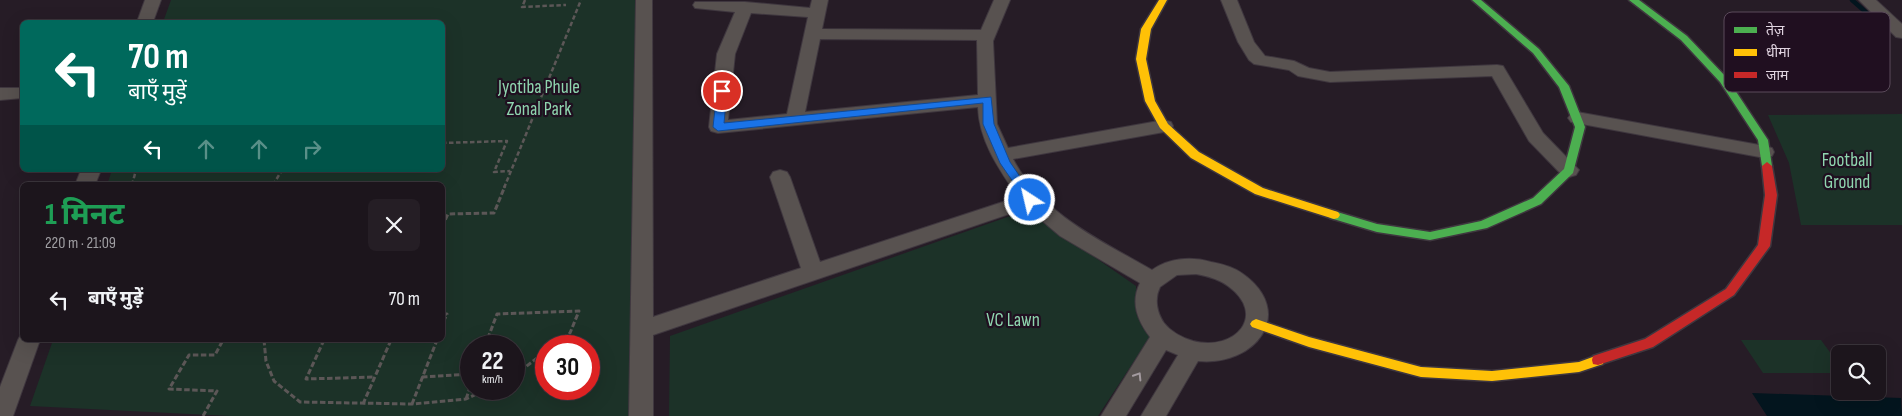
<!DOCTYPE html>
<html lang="hi">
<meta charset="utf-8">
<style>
:root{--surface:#1c151c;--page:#251e25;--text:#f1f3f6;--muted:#a09fa3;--line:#3a343b}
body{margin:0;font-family:"Sofia Sans Condensed","Noto Sans Devanagari",sans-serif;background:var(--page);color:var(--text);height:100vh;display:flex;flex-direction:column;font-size:19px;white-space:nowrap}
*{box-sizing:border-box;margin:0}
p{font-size:16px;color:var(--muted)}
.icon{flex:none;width:28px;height:28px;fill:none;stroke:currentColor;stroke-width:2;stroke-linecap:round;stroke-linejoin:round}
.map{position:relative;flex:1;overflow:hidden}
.panel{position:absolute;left:20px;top:182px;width:425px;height:160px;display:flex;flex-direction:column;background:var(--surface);border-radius:8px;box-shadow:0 5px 20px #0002,0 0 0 1px var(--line)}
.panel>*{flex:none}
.guide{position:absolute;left:20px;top:20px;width:425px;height:152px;border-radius:8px;box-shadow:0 5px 20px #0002,0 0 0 1px var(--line);background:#00695c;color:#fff;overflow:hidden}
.tools{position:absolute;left:1831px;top:345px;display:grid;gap:10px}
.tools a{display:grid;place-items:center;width:55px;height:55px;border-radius:8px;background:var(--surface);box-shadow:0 5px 20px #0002,0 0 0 1px var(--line);font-size:25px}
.speed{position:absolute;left:460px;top:335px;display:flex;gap:10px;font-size:25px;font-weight:700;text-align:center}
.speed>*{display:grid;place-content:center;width:65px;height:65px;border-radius:50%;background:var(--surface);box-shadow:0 5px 20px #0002,0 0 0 1px var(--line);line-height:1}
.speed small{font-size:12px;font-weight:400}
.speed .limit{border:8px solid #d22;background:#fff;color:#111}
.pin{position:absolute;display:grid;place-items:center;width:42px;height:42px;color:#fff;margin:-21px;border:2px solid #fff;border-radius:50%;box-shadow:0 1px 5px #0007}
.me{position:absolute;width:55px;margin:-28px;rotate:325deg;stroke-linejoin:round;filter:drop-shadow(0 0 4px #0008)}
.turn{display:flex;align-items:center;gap:18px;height:105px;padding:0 25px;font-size:22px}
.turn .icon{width:65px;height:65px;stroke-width:2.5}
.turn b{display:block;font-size:35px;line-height:42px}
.lanes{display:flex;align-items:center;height:48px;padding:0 25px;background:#0003;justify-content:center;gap:25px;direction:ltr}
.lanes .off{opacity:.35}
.round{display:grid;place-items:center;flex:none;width:52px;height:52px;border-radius:8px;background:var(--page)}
.headline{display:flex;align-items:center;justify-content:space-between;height:85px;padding:0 25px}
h1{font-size:30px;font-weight:700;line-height:38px;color:#1e9e55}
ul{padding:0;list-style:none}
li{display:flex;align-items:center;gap:15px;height:65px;padding:0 25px}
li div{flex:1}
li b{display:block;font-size:19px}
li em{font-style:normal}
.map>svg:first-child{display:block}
</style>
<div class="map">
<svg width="1902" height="416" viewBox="0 0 1902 416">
<rect width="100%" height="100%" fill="#261c26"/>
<g fill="#1c3228" fill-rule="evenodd">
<path d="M 171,0 L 637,0 L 631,416 L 230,416 L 30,406 L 53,340 L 442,340 L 442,185 L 107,185 L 112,170 L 442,170 L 442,22 L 163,22 ZM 471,346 L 514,346 L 514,389 L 471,389 ZM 546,346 L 589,346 L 589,389 L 546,389 Z"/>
<path d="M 1902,114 L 1902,225 L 1801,225 L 1789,163 L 1768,115 Z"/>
<path d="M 1027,210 L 1136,286 L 1137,316 L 1150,337 L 1098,416 L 669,416 L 670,336 Z"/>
<path d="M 1741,340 L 1821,340 L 1840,366 L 1840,373 L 1763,373 Z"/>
</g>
<path fill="#03151e" d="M 1752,393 L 1901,398 L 1902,416 L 1767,416 Z"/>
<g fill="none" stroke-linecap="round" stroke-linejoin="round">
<path stroke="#03151e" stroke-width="4.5" d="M 1852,0 L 1868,14"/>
<g stroke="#3f373f" stroke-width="2">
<g id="street">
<path d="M 145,0 L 161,0 L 153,22 L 137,22 Z"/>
<path d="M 636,0 L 652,0 L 653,317 L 801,268 L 770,177 L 773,172 L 780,170 L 787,172 L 790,177 L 820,262 L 1018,197 C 999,169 979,141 978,107 L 718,133 L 711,131 L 709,127 L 717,54 L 735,12 L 695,8 L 693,5 L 695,2 L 745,2 L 810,8 L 812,0 L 828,0 L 822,29 L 981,30 L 994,0 L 1010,0 L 993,41 L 997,124 L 1008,148 L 1164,120 L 1171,122 L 1173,126 L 1171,130 L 1164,132 L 1013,159 C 1042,214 1100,240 1152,270 C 1169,258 1191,256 1211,262 C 1222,264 1234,267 1243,274 C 1297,313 1255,367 1198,361 L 1166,416 L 1141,416 L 1178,355 L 1166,350 L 1126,416 L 1101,416 L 1150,337 C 1138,321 1130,303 1140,283 L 1060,236 L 1027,208 L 653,335 L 653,416 L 629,416 ZM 751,13 L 808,17 L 787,114 L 728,120 L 735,54 ZM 820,39 L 977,40 L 978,95 L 805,112 ZM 1196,274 C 1207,276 1219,279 1228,286 C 1268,315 1235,352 1193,341 C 1183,338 1171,332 1164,323 C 1157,313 1154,299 1160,287 L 1177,275 Z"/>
<path d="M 1221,0 L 1237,0 L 1254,42 L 1265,56 L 1294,61 L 1309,68 L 1330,72 L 1497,65 L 1503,66 L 1543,133 L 1579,170 L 1576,175 L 1569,177 L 1562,175 L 1529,141 L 1492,76 L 1330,82 L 1298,76 L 1289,70 L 1254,64 L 1249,60 L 1238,42 Z"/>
<path d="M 1859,0 L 1876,0 L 1902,24 L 1902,38 L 1896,37 Z"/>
<path d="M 0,88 L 22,88 L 22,98 L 0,100 Z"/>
<path d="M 1577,112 L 1765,146 L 1772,148 L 1774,152 L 1772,156 L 1765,158 L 1571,122 L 1568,118 L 1571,114 Z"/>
<path d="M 81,170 L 101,170 L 95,185 L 75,185 Z"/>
<path d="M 22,333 L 22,340 L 40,340 L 13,416 L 0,416 L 0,387 L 18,340 Z"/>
</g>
</g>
<g stroke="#3f373f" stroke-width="3">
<g id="fast">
<path d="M 1472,0 L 1481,0 L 1539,49 L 1569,86 L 1585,127 L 1573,173 L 1541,204 L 1487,228 L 1430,240 L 1377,232 L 1330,218 L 1328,215 L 1334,211 L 1377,224 L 1430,232 L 1481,221 L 1533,198 L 1564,169 L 1575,127 L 1559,87 L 1533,53 Z"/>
<path d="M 1629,0 L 1639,0 L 1687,36 L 1727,78 L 1768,140 L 1772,166 L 1771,169 L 1763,169 L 1762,166 L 1758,140 L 1720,82 L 1681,40 Z"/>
</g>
</g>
<g stroke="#3f373f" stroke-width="3">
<g id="slow">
<path d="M 1159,0 L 1167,0 L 1151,29 L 1146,59 L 1155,101 L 1168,124 L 1199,152 L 1263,188 L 1338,212 L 1340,215 L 1338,218 L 1334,219 L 1255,194 L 1191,158 L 1160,128 L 1145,101 L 1136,59 L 1141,29 Z"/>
<path d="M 1256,319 L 1309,337 L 1421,367 L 1492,371 L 1579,362 L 1598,355 L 1603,356 L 1604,360 L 1603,364 L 1579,372 L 1492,381 L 1421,377 L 1309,347 L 1252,327 L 1250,324 L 1252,321 Z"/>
</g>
</g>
<g stroke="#3f373f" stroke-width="3">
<path id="jam" d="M 1767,162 L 1772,166 L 1777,195 L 1770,246 L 1734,295 L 1653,347 L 1598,365 L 1593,364 L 1592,360 L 1593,356 L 1645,339 L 1726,289 L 1758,245 L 1765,195 L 1762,166 Z"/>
</g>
<g stroke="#5c5757" stroke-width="2.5" stroke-dasharray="4.5 2.5" stroke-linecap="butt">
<path d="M 525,0 L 522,7 L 566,5"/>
<path d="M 442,143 L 507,141 L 494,172 L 510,171"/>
<path d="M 132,185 L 136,170"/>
<path d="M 273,185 L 282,170"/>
<path d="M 504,188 L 581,0"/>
</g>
<g stroke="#5c5757" stroke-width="3" stroke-dasharray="5.5 2.5" stroke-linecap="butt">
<path d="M 442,227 L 448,214 L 494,213 L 505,186"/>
<path d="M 442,314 L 447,314 L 442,325"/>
<path d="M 264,340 L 266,361 L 274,381 L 300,402 L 412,404 L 466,399 L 487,389"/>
<path d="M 324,340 L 306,379 L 375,377"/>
<path d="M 485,346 L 497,314 L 579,311 L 570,333 L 552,346"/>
<path d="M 514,376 L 546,351"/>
<path d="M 422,377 L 471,374"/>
<path d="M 466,399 L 471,385"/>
<path d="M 363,404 L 391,340"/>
<path d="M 412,404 L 437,340"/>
<path d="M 203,416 L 217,391 L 169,389 L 189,355 L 215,355 L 223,340"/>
</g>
<use href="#street" fill="#585250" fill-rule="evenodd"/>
<use href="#fast" fill="#4caf50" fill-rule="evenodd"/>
<use href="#slow" fill="#ffc107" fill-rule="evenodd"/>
<use href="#jam" fill="#c62828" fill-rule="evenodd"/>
</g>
<defs><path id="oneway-chevron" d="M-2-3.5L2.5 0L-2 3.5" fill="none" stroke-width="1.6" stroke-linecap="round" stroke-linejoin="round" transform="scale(1.25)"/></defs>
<use stroke="#a39a9f" href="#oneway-chevron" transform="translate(1138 376) rotate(-58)"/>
<path fill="#1a73e8" stroke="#114b97" d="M 722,87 L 727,91 L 724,123 L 991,97 L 994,124 L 1010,162 L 1036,200 L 1030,203 L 1027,202 L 1000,163 L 983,124 L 983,103 L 718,131 L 713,127 L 717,91 Z"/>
<g text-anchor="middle" stroke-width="4.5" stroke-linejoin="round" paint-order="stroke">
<g font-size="19" fill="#8fd6af" stroke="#200f20">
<text x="539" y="93">Jyotiba Phule<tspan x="539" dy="22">Zonal Park</tspan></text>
<text x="1847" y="166">Football<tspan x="1847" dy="22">Ground</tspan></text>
<text x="1013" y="326">VC Lawn</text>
</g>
</g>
<rect x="1724" y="12" width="166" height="80" rx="8" fill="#200f20" stroke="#5a4a5a" stroke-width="1"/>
<rect x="1734" y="27" width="23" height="6" fill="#4caf50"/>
<rect x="1734" y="49" width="23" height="7" fill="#ffc107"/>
<rect x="1734" y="72" width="23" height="6" fill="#c62828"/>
<g font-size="14" fill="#e0d4e0">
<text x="1766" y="35">तेज़</text>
<text x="1766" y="57">धीमा</text>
<text x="1766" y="80">जाम</text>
</g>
</svg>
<div class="tools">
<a><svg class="icon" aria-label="search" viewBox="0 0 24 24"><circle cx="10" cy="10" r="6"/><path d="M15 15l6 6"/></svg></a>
</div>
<div class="speed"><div>22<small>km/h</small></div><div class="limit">30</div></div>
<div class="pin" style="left:722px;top:91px;background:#d93025"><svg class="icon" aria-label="arrive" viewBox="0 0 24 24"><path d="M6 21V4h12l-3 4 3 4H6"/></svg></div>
<svg class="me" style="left:1030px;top:200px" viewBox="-20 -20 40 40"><circle r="17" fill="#1a73e8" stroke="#fff" stroke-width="3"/><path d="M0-11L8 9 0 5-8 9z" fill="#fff"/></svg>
<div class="guide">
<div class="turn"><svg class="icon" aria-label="left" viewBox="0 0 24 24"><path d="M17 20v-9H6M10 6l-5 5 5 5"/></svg><div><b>70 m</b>बाएँ मुड़ें</div></div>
<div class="lanes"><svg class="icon" aria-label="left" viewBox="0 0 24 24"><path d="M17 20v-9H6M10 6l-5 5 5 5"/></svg><svg class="icon off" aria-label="ahead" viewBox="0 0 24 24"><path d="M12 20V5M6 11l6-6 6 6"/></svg><svg class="icon off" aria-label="ahead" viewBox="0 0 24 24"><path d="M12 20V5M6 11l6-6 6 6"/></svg><svg class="icon off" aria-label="right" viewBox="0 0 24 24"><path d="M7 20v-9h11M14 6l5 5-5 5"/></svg></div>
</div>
<section class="panel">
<div class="headline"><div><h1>1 मिनट</h1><p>220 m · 21:09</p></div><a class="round"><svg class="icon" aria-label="close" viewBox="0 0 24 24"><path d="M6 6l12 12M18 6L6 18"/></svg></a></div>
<ul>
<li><svg class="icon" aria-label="left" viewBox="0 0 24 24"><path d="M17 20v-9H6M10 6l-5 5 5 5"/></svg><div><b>बाएँ मुड़ें</b></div><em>70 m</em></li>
</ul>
</section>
</div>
